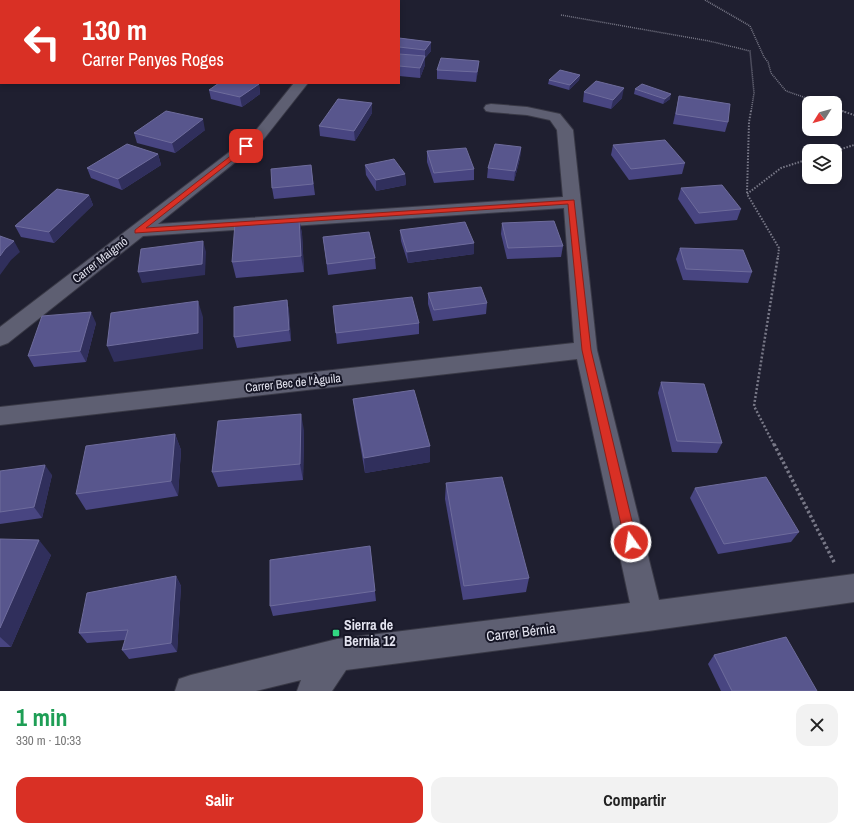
<!DOCTYPE html>
<html lang="es">
<meta charset="utf-8">
<style>
:root{--surface:#fff;--page:#f2f2f2;--text:#222;--muted:#767676;--accent:#d93025}
body{margin:0;font-family:"Archivo Narrow",sans-serif;background:var(--page);color:var(--text);height:100vh;display:flex;flex-direction:column;font-size:15px;white-space:nowrap}
*{box-sizing:border-box;margin:0}
p{font-size:13px;color:var(--muted)}
.icon{flex:none;width:22px;height:22px;fill:none;stroke:currentColor;stroke-width:2;stroke-linecap:round;stroke-linejoin:round}
.map{position:relative;height:691px;overflow:hidden}
.panel{display:flex;flex-direction:column;background:var(--surface);flex:1}
.panel>*{flex:none}
.top-card{position:absolute;left:0px;top:0px;width:400px;height:84px;box-shadow:0 2px 6px #0003;background:#d93025;color:#fff;overflow:hidden}
.needle{width:26px;rotate:233deg}
.tools{position:absolute;left:802px;top:96px;display:grid;gap:8px}
.tools a{display:grid;place-items:center;width:40px;height:40px;border-radius:8px;background:var(--surface);box-shadow:0 2px 6px #0003;font-size:20px}
.pin{position:absolute;display:grid;place-items:center;width:34px;height:34px;color:#fff;margin:-17px;border-radius:8px;box-shadow:0 2px 6px #0006}
.me{position:absolute;width:44px;margin:-22px;rotate:347deg;stroke-linejoin:round;filter:drop-shadow(0 0 3px #0008)}
.turn{display:flex;align-items:center;gap:14px;height:84px;padding:0 16px;font-size:18px}
.turn .icon{width:52px;height:52px;stroke-width:2.5}
.turn b{display:block;font-size:28px;line-height:34px}
.round{display:grid;place-items:center;flex:none;width:42px;height:42px;border-radius:12px;background:var(--page)}
.summary{display:flex;align-items:center;justify-content:space-between;height:68px;padding:0 16px}
h1{font-size:24px;font-weight:700;line-height:30px;color:#1e9e55}
.primary-button{display:flex;gap:8px;margin-top:auto;padding:8px 16px}
.primary-button a{flex:1;height:46px;border-radius:12px;background:var(--accent);color:#fff;font-size:16px;font-weight:700;line-height:46px;text-align:center}
.primary-button a+a{background:var(--page);color:var(--text)}
.map>svg:first-child{display:block}
</style>
<div class="map">
<svg width="854" height="691" viewBox="0 0 854 691">
<rect width="100%" height="100%" fill="#1f1f30"/>
<g fill="none" stroke-linecap="round" stroke-linejoin="round">
<g stroke="#393946" stroke-width="2">
<g id="street">
<path d="M 360,0 L 372,0 L 359,1 Z"/>
<path d="M 294,83 L 308,83 L 263,140 L 158,224 L 563,197 L 557,130 L 550,120 L 527,115 L 491,112 L 486,111 L 484,108 L 486,105 L 491,104 L 527,107 L 560,114 L 573,130 L 597,350 L 659,600 L 854,574 L 854,602 L 648,631 L 346,670 L 332,691 L 297,691 L 301,680 L 256,691 L 175,691 L 179,679 L 191,675 L 337,639 L 630,603 L 577,359 L 0,425 L 0,407 L 574,343 L 564,208 L 143,236 L 8,343 L 0,346 L 0,327 L 253,134 Z"/>
</g>
</g>
<g stroke="#787887" stroke-width="1.5" stroke-dasharray="1 1" stroke-linecap="butt">
<path d="M 705,0 L 750,26 L 764,57 L 768,62 L 771,73 L 786,91 L 821,103"/>
<path d="M 561,15 L 709,41 L 750,51 L 754,93 L 751,112"/>
<path d="M 835,108 L 845,112"/>
</g>
<g stroke="#787887" stroke-width="2" stroke-dasharray="1.5 1.5" stroke-linecap="butt">
<path d="M 842,111 L 854,115"/>
<path d="M 835,151 L 854,145"/>
<path d="M 747,193 L 749,122 L 751,111"/>
<path d="M 778,257 L 779,248 L 747,194 L 781,168 L 809,159"/>
</g>
<path stroke="#787887" stroke-width="2.5" stroke-dasharray="2 2" stroke-linecap="butt" d="M 774,445 L 754,406 L 778,256"/>
<path stroke="#787887" stroke-width="3.5" stroke-dasharray="2.5 2.5" stroke-linecap="butt" d="M 774,444 L 835,564"/>
<use href="#street" fill="#5e5f72" fill-rule="evenodd"/>
</g>
<g fill="#484581">
<path d="M 399,38 L 431,42 L 431,51 L 425,58 L 425,65 L 420,78 L 399,76 Z"/>
<path d="M 479,61 L 478,70 L 476,82 L 437,79 L 437,70 Z"/>
<path d="M 580,75 L 579,80 L 569,90 L 548,84 L 549,80 Z"/>
<path d="M 259,84 L 260,94 L 242,107 L 211,99 L 209,90 Z"/>
<path d="M 635,89 L 670,99 L 663,104 L 634,94 Z"/>
<path d="M 584,92 L 622,98 L 611,109 L 583,102 Z"/>
<path d="M 679,96 L 728,122 L 725,132 L 673,124 Z"/>
<path d="M 372,103 L 372,113 L 355,141 L 320,136 L 319,126 Z"/>
<path d="M 205,130 L 175,153 L 137,143 L 134,133 Z"/>
<path d="M 613,145 L 685,163 L 682,174 L 629,180 L 611,155 Z"/>
<path d="M 521,147 L 520,158 L 514,181 L 487,178 L 488,168 Z"/>
<path d="M 427,151 L 474,169 L 474,180 L 434,183 L 427,162 Z"/>
<path d="M 158,154 L 161,165 L 122,190 L 91,178 L 87,168 Z"/>
<path d="M 311,165 L 315,195 L 274,199 L 272,188 Z"/>
<path d="M 365,165 L 405,174 L 406,185 L 376,191 L 366,175 Z"/>
<path d="M 681,188 L 741,209 L 737,220 L 695,224 L 678,199 Z"/>
<path d="M 89,195 L 93,205 L 54,243 L 21,237 L 15,226 Z"/>
<path d="M 299,218 L 302,234 L 304,272 L 236,278 L 232,262 Z"/>
<path d="M 502,223 L 563,246 L 561,257 L 507,259 L 501,234 Z"/>
<path d="M 400,230 L 474,243 L 474,254 L 408,263 L 401,241 Z"/>
<path d="M 323,237 L 375,258 L 376,269 L 328,275 Z"/>
<path d="M 680,248 L 752,272 L 748,283 L 683,280 L 676,259 Z"/>
<path d="M 428,293 L 487,303 L 486,314 L 433,321 L 428,304 Z"/>
<path d="M 287,300 L 289,311 L 291,341 L 237,348 L 234,337 Z"/>
<path d="M 333,306 L 419,323 L 419,334 L 337,344 Z"/>
<path d="M 96,323 L 86,362 L 34,367 L 28,356 Z"/>
<path d="M 661,382 L 722,443 L 717,453 L 672,452 L 658,393 Z"/>
<path d="M 353,399 L 430,446 L 430,462 L 365,473 L 355,415 Z"/>
<path d="M 304,430 L 303,480 L 218,487 L 212,472 Z"/>
<path d="M 175,434 L 181,450 L 178,496 L 86,510 L 76,494 Z"/>
<path d="M 0,471 L 52,475 L 42,518 L 0,524 Z"/>
<path d="M 446,483 L 529,578 L 526,592 L 463,600 L 445,499 Z"/>
<path d="M 695,488 L 799,532 L 791,542 L 718,554 L 690,498 Z"/>
<path d="M 0,539 L 51,555 L 11,647 L 0,647 Z"/>
<path d="M 370,546 L 376,601 L 273,616 L 270,606 Z"/>
<path d="M 176,576 L 181,586 L 177,652 L 129,659 L 122,650 L 125,640 L 87,643 L 79,633 Z"/>
<path d="M 714,655 L 817,691 L 721,691 L 708,664 Z"/>
</g>
<g fill="#302f5c">
<path d="M 431,42 L 431,51 L 425,58 L 425,65 L 420,78 L 420,68 L 425,58 L 425,50 Z"/>
<path d="M 479,61 L 478,70 L 476,82 L 477,72 Z"/>
<path d="M 580,75 L 579,80 L 569,90 L 570,85 Z"/>
<path d="M 259,84 L 260,94 L 242,107 L 240,97 Z"/>
<path d="M 624,88 L 622,98 L 611,109 L 613,100 Z"/>
<path d="M 671,94 L 670,99 L 663,104 L 665,99 Z"/>
<path d="M 372,103 L 372,113 L 355,141 L 354,131 Z"/>
<path d="M 203,119 L 205,130 L 175,153 L 172,143 Z"/>
<path d="M 521,147 L 520,158 L 514,181 L 515,171 Z"/>
<path d="M 158,154 L 161,165 L 122,190 L 118,179 Z"/>
<path d="M 405,174 L 406,185 L 376,191 L 376,180 Z"/>
<path d="M 89,195 L 93,205 L 54,243 L 49,232 Z"/>
<path d="M 299,218 L 302,234 L 304,272 L 301,256 Z"/>
<path d="M 14,241 L 20,252 L 11,260 L 0,275 L 0,256 L 5,249 Z"/>
<path d="M 203,241 L 206,252 L 205,275 L 142,283 L 138,272 Z"/>
<path d="M 474,243 L 474,254 L 408,263 L 407,252 Z"/>
<path d="M 287,300 L 289,311 L 291,341 L 289,330 Z"/>
<path d="M 198,301 L 203,317 L 203,349 L 114,362 L 107,346 Z"/>
<path d="M 91,312 L 96,323 L 86,362 L 80,351 Z"/>
<path d="M 301,414 L 304,430 L 303,480 L 300,464 Z"/>
<path d="M 175,434 L 181,450 L 178,496 L 171,481 Z"/>
<path d="M 430,446 L 430,462 L 365,473 L 364,458 Z"/>
<path d="M 45,465 L 52,475 L 42,518 L 34,507 Z"/>
<path d="M 39,540 L 51,555 L 11,647 L 0,637 L 0,628 Z"/>
<path d="M 176,576 L 181,586 L 177,652 L 171,643 Z"/>
</g>
<g fill="#58568d" stroke="#6e6c9c">
<path d="M 399,38 L 431,42 L 425,50 L 399,47 Z"/>
<path d="M 399,54 L 425,56 L 420,68 L 399,66 Z"/>
<path d="M 441,58 L 479,61 L 477,72 L 437,70 Z"/>
<path d="M 560,70 L 580,75 L 570,85 L 549,80 Z"/>
<path d="M 596,81 L 624,88 L 613,100 L 584,92 Z"/>
<path d="M 219,83 L 254,83 L 259,84 L 240,97 L 209,90 Z"/>
<path d="M 642,84 L 671,94 L 665,99 L 635,89 Z"/>
<path d="M 679,96 L 730,104 L 728,122 L 676,114 Z"/>
<path d="M 338,99 L 372,103 L 354,131 L 319,126 Z"/>
<path d="M 166,111 L 203,119 L 172,143 L 134,133 Z"/>
<path d="M 665,140 L 685,163 L 631,169 L 613,145 Z"/>
<path d="M 127,144 L 158,154 L 118,179 L 87,168 Z"/>
<path d="M 495,144 L 521,147 L 515,171 L 488,168 Z"/>
<path d="M 466,148 L 474,169 L 434,173 L 427,151 Z"/>
<path d="M 394,159 L 405,174 L 376,180 L 365,165 Z"/>
<path d="M 311,165 L 313,184 L 272,188 L 271,169 Z"/>
<path d="M 722,185 L 741,209 L 699,213 L 681,188 Z"/>
<path d="M 57,189 L 89,195 L 49,232 L 15,226 Z"/>
<path d="M 299,218 L 301,256 L 232,262 L 235,223 Z"/>
<path d="M 554,221 L 563,246 L 508,248 L 502,223 Z"/>
<path d="M 465,222 L 474,243 L 407,252 L 400,230 Z"/>
<path d="M 369,232 L 375,258 L 327,264 L 323,237 Z"/>
<path d="M 0,236 L 14,241 L 5,249 L 0,256 Z"/>
<path d="M 203,241 L 202,264 L 138,272 L 141,249 Z"/>
<path d="M 680,248 L 743,250 L 752,272 L 686,269 Z"/>
<path d="M 481,287 L 487,303 L 434,310 L 428,293 Z"/>
<path d="M 412,297 L 419,323 L 336,333 L 333,306 Z"/>
<path d="M 287,300 L 289,330 L 234,337 L 234,307 Z"/>
<path d="M 198,301 L 198,333 L 107,346 L 111,313 Z"/>
<path d="M 91,312 L 80,351 L 28,356 L 42,316 Z"/>
<path d="M 661,382 L 704,384 L 722,443 L 677,441 Z"/>
<path d="M 414,390 L 430,446 L 364,458 L 353,399 Z"/>
<path d="M 301,414 L 300,464 L 212,472 L 218,421 Z"/>
<path d="M 175,434 L 171,481 L 76,494 L 86,446 Z"/>
<path d="M 45,465 L 34,507 L 0,512 L 0,471 Z"/>
<path d="M 502,477 L 529,578 L 464,586 L 446,483 Z"/>
<path d="M 766,477 L 799,532 L 724,544 L 695,488 Z"/>
<path d="M 0,539 L 39,540 L 0,628 Z"/>
<path d="M 370,546 L 375,591 L 270,606 L 270,560 Z"/>
<path d="M 176,576 L 171,643 L 122,650 L 128,630 L 79,633 L 87,593 Z"/>
<path d="M 786,637 L 817,691 L 732,691 L 714,655 Z"/>
</g>
<path fill="#d93025" stroke="#8d1f18" d="M 246,144 L 249,146 L 248,148 L 146,228 L 574,200 L 591,350 L 637,542 L 635,546 L 631,548 L 627,546 L 625,542 L 582,350 L 568,204 L 135,233 L 135,230 Z"/>
<rect fill="#31d882" stroke="#161626" stroke-width="1.5" x="332" y="629" width="8" height="8" rx="2"/>
<g text-anchor="middle" stroke-width="4" stroke-linejoin="round" paint-order="stroke">
<g font-size="12" fill="#e2e2ee" stroke="#161626">
<text transform="translate(100 260) rotate(-38)" y="4">Carrer Maigmó</text>
<text transform="translate(293 383) rotate(-6)" y="4">Carrer Bec de l'Àguila</text>
</g>
<g font-size="14" font-weight="bold" fill="#e2e2ee" stroke="#161626" text-anchor="start">
<text x="344" y="630">Sierra de<tspan x="344" dy="16">Bernia 12</tspan></text>
</g>
<g font-size="14" fill="#e2e2ee" stroke="#161626">
<text transform="translate(521 632) rotate(-7)" y="5">Carrer Bérnia</text>
</g>
</g>
</svg>
<div class="tools">
<a><svg class="needle" viewBox="-14 -14 28 28"><path d="M0-13l5 13h-10z" fill="#e53935"/><path d="M0 13l5-13h-10z" fill="#767676"/></svg></a>
<a><svg class="icon" aria-label="layers" viewBox="0 0 24 24"><path d="M12 4l9 5-9 5-9-5zM3 14l9 5 9-5"/></svg></a>
</div>
<div class="pin" style="left:246px;top:146px;background:#d93025"><svg class="icon" aria-label="arrive" viewBox="0 0 24 24"><path d="M6 21V4h12l-3 4 3 4H6"/></svg></div>
<svg class="me" style="left:631px;top:542px" viewBox="-20 -20 40 40"><circle r="17" fill="#d93025" stroke="#fff" stroke-width="3"/><path d="M0-11L8 9 0 5-8 9z" fill="#fff"/></svg>
<div class="top-card">
<div class="turn"><svg class="icon" aria-label="left" viewBox="0 0 24 24"><path d="M17 20v-9H6M10 6l-5 5 5 5"/></svg><div><b>130 m</b>Carrer Penyes Roges</div></div>
</div>
</div>
<section class="panel">
<div class="summary"><div><h1>1 min</h1><p>330 m · 10:33</p></div><a class="round"><svg class="icon" aria-label="close" viewBox="0 0 24 24"><path d="M6 6l12 12M18 6L6 18"/></svg></a></div>
<div class="primary-button"><a>Salir</a><a>Compartir</a></div>
</section>
